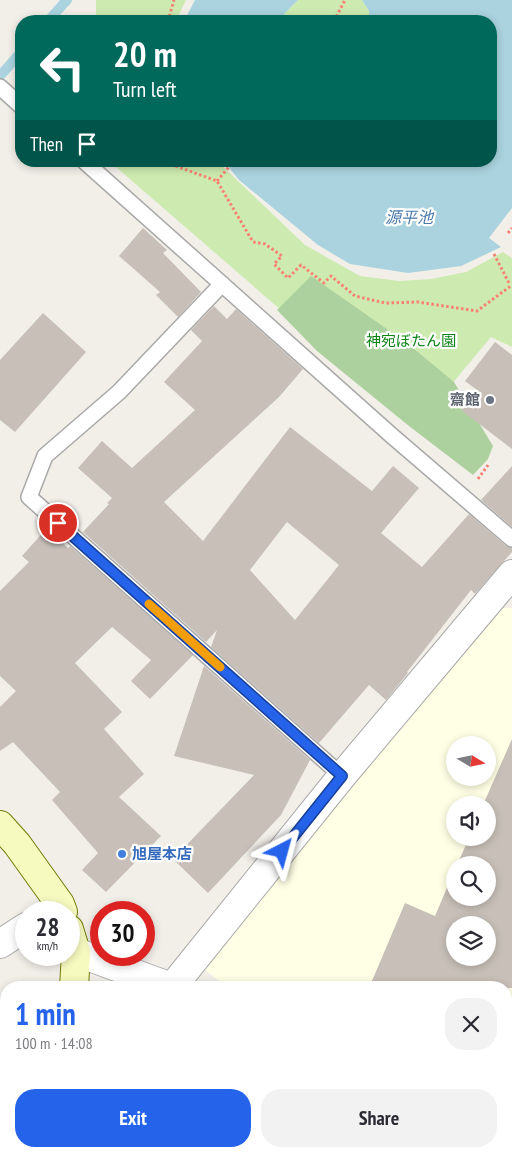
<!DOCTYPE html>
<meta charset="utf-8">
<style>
:root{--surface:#fff;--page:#f2f2f3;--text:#2b2b33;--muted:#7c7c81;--accent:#2563eb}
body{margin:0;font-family:"PT Sans Narrow","Noto Sans JP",sans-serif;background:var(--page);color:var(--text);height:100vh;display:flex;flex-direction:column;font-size:19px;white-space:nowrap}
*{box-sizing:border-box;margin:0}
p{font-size:16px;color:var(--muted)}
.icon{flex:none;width:28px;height:28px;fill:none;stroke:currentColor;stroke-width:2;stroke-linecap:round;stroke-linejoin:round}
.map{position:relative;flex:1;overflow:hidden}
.drawer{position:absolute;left:0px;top:981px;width:512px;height:176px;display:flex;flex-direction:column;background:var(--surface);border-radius:20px 20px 0 0;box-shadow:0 2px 8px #0003}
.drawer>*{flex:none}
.top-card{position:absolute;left:15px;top:15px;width:482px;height:152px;border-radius:20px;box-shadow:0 2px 8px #0003;background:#00695c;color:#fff;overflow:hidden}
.needle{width:32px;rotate:100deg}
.tools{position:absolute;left:446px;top:736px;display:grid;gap:10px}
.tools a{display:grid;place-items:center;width:50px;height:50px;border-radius:50%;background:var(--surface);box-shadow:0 2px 8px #0003;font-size:25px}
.speed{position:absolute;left:15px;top:901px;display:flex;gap:10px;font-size:25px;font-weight:700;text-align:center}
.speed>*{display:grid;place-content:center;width:65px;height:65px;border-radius:50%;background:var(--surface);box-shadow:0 2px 8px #0003;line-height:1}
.speed small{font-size:12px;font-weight:400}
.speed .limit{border:8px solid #d22;background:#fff;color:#111}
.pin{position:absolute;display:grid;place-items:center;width:42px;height:42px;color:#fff;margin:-21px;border:2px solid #fff;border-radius:50%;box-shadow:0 1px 5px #0007}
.me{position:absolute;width:55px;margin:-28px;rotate:39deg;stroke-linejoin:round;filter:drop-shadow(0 0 4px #0008)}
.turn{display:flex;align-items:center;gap:18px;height:105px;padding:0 15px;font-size:22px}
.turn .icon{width:65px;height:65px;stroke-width:2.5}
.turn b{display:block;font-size:35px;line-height:42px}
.then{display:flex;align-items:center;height:48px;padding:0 15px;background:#0003;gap:10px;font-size:19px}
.round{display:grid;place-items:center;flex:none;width:52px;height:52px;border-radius:20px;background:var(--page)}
.head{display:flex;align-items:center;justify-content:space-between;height:85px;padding:0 15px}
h1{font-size:30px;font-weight:800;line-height:38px;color:var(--accent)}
.action{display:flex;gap:10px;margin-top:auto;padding:10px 15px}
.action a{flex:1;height:58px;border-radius:20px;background:var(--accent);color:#fff;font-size:20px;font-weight:800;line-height:58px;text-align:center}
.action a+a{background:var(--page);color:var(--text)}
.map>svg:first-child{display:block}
</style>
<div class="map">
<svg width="512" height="1157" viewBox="0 0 512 1157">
<rect width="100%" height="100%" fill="#f2efe9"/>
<path fill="#ffffe5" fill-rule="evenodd" d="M 495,608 L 512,608 L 512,1157 L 306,1157 L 308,1151 L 506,1151 L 506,988 L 227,987 L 204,969 ZM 455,745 L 488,745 L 488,778 L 455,778 ZM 455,805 L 488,805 L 488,838 L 455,838 ZM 455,865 L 488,865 L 488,898 L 455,898 ZM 455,925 L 488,925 L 488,958 L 455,958 Z"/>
<g fill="#cdebb0">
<path d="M 96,0 L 186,0 L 176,21 L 96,21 Z"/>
<path d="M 298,0 L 362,0 L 369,11 L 369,21 L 281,21 L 285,13 Z"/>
<path d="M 109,161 L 217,161 L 305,245 L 360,276 L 399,281 L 431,279 L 466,272 L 503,252 L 512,258 L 512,347 L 491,337 L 416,427 Z"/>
</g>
<path fill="#add19e" d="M 311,276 L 407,343 L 454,382 L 493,446 L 488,459 L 473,475 L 409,426 L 317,351 L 277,310 Z"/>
<g fill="#aad3df">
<path d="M 195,0 L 298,0 L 285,13 L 281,21 L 184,21 Z"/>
<path d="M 362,0 L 512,0 L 512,208 L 489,238 L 501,247 L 461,266 L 408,273 L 350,264 L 318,245 L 239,180 L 224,161 L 491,161 L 491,21 L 369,21 L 369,11 Z"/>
</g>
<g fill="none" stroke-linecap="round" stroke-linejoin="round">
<g stroke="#aad3df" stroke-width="10">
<path d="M 48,21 L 67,0"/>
<path d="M 0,76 L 21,52"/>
</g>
</g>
<g fill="#c7bfb8" fill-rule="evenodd">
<path d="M 143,228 L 167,250 L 163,253 L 201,292 L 178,317 L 156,295 L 160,292 L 119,256 Z"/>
<path d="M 214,306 L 227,319 L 236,309 L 303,369 L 279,397 L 164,502 L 203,541 L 290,427 L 372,491 L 393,466 L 419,488 L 381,533 L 422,567 L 469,514 L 506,546 L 512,548 L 512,552 L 475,594 L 471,590 L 407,672 L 408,673 L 386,700 L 369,685 L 319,743 L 211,647 L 217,630 L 206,642 L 83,532 L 109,504 L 107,503 L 112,498 L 78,468 L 102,441 L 132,468 L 195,410 L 164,382 L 202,341 L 191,330 ZM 287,522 L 339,565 L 295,620 L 250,570 Z"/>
<path d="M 43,313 L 86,352 L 15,432 L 0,420 L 0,360 Z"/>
<path d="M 495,342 L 512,355 L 512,449 L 461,410 L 477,390 L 465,381 Z"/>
<path d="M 512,466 L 512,527 L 481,500 Z"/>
<path d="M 47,528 L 68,548 L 70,546 L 193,655 L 150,699 L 131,681 L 151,660 L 112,627 L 75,663 L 122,712 L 104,729 L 144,774 L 119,797 L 161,836 L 106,892 L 82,870 L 98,853 L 52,800 L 60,792 L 13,742 L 0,751 L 0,707 L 16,691 L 0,676 L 0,591 L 29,562 L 22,556 Z"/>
<path d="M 204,666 L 310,760 L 281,815 L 208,893 L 173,859 L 254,775 L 174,756 Z"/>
<path d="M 512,739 L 512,988 L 369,988 L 405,903 L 435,916 L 455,869 L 455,898 L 488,898 L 488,865 L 457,865 L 469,838 L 488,838 L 488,805 L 483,805 ZM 455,925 L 488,925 L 488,958 L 455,958 Z"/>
</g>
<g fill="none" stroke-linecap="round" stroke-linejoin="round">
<g stroke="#a9a9a9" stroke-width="18">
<g id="service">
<path d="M 0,87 L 21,106"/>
<path d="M 84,161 L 391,435 L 512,539"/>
<path d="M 222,284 L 119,392 L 45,456 L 29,497 L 342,776"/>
<path d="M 290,1157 L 291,1151"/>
</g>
</g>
<g stroke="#a9a9a9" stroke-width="30">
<g id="minor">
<path d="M 0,944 L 26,927"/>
<path d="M 76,952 L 174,988"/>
<path d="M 173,986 L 342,776 L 512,574"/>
</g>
</g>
<g stroke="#707d05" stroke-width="30">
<g id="secondary">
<path d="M 0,825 L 17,844 L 60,904 L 63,912"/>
<path d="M 69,929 L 76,952 L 74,988"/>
<path d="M 52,1157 L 53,1151"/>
</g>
</g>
<g stroke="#fa8072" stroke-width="3" stroke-dasharray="2.5 2.5" stroke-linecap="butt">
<path d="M 168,21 L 174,0"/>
<path d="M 334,21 L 345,0"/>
<path d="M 167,161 L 173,165 L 217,181 L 253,242 L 265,244 L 282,256 L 274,264 L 288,278 L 301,265 L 324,283 L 331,276 L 355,296 L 385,303 L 418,302 L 477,311 L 512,285"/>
<path d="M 217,181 L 234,161"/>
<path d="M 508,233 L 512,228"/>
<path d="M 494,254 L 510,285"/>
<path d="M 478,479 L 488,465"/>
</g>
<use href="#service" stroke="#fff" stroke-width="15"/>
<use href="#minor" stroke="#fff" stroke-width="28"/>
<use href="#secondary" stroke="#f7fabf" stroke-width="28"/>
</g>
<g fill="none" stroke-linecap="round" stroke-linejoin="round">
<g stroke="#184099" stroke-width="12">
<path id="route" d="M 58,523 L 342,776 L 282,851"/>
</g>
<use href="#route" stroke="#2563eb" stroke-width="9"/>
<path stroke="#f59e0b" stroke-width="9" d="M 149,604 L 220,667"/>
</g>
<circle fill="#6b7280" stroke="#fff" stroke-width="2" cx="490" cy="400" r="5"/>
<circle fill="#3f7fe0" stroke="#fff" stroke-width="2" cx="122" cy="854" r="5"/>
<g text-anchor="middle" stroke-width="4.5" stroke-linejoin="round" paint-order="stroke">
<g font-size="15" fill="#0c8416" stroke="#fff">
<text x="411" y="346">神宛ぼたん園</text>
</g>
<g font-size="15" font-weight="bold" fill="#5b616d" stroke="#fff" text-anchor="end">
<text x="480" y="405">齋館</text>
</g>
<g font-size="15" font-weight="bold" fill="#366cbe" stroke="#fff" text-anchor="start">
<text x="132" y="859">旭屋本店</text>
</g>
<g font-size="16" font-style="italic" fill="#4a7aab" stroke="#fff">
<text x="409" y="223">源平池</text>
</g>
</g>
</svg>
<div class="tools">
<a><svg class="needle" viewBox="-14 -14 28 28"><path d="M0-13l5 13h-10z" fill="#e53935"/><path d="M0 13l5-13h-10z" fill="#7c7c81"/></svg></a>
<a><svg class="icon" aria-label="sound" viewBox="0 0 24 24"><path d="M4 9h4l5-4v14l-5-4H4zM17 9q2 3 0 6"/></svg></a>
<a><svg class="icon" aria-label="search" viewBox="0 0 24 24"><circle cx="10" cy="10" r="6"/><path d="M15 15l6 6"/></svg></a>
<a><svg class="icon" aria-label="layers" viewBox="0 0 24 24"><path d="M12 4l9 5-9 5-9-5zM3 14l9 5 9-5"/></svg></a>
</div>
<div class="speed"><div>28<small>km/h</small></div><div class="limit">30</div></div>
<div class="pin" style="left:58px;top:523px;background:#d93025"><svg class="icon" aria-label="arrive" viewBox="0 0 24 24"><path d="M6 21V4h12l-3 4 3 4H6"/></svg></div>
<svg class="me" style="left:282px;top:851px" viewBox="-20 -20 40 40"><path d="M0-17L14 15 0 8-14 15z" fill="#2563eb" stroke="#fff" stroke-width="4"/></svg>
<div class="top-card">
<div class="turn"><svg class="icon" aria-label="left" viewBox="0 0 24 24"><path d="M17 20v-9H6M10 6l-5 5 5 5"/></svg><div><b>20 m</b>Turn left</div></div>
<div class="then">Then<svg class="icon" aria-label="arrive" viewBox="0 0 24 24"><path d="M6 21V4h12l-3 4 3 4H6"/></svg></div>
</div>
<section class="drawer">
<div class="head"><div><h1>1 min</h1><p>100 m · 14:08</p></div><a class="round"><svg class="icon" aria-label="close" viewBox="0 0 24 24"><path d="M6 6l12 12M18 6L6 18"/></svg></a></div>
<div class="action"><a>Exit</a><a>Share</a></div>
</section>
</div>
